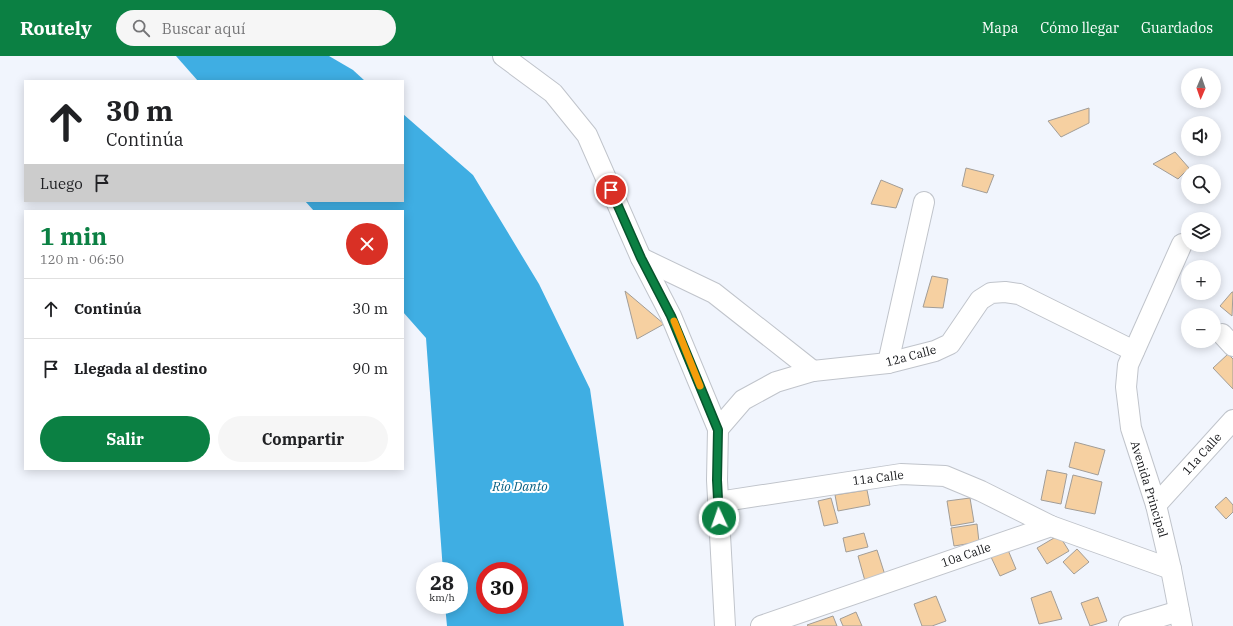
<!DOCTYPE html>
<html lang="es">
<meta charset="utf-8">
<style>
:root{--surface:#fff;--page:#f6f6f6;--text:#202124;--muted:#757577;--line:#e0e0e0;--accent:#0b8043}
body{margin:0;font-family:"IBM Plex Serif",serif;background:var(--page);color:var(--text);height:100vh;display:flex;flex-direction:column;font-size:15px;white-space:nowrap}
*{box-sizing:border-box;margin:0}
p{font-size:13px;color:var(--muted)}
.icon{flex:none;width:22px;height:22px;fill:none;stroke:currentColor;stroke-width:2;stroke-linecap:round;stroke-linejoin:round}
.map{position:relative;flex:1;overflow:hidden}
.details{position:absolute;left:24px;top:154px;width:380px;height:260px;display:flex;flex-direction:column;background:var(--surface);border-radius:0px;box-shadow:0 2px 10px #0003}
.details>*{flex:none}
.top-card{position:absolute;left:24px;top:24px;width:380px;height:122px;border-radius:0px;box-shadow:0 2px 10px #0003;background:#fff;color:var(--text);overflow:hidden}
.needle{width:26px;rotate:182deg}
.tools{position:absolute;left:1181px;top:12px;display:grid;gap:8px}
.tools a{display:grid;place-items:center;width:40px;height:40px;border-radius:50%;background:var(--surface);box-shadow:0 2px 10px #0003;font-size:20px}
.speed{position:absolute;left:416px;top:506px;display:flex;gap:8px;font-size:20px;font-weight:700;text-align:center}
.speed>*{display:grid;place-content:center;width:52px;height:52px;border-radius:50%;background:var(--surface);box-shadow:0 2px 10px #0003;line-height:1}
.speed small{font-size:10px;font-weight:400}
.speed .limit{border:6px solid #d22;background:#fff;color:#111}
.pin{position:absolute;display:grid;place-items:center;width:34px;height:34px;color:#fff;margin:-17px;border:2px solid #fff;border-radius:50%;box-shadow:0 1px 4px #0007}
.me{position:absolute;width:44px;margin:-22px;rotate:357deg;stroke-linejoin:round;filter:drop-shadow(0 0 3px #0008)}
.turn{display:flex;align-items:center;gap:14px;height:84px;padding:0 16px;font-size:18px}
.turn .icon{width:52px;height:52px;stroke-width:2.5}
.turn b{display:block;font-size:28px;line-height:34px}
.then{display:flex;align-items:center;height:38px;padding:0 16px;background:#0003;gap:8px;font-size:15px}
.round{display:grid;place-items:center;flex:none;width:42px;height:42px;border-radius:21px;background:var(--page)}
.summary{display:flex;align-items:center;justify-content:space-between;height:68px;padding:0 16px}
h1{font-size:24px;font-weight:800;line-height:30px;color:var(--accent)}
.action{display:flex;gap:8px;margin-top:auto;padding:8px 16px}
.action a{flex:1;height:46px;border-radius:24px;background:var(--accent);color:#fff;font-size:16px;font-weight:800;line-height:46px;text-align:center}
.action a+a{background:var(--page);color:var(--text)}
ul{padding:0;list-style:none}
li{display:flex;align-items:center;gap:12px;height:60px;padding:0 16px;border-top:1px solid var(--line)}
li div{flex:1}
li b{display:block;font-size:15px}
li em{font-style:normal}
header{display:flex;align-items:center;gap:24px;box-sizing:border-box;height:56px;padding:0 20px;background:var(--accent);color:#fff}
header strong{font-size:19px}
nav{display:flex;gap:22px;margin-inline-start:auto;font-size:14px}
.search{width:280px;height:36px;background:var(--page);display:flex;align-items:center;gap:10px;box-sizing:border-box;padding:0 14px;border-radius:22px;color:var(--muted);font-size:15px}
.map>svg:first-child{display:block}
</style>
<header>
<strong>Routely</strong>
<div class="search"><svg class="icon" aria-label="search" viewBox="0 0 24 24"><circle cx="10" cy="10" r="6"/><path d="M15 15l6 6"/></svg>Buscar aquí</div>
<nav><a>Mapa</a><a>Cómo llegar</a><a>Guardados</a></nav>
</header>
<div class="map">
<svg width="1233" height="570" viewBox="0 0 1233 570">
<rect width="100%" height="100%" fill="#f1f5fd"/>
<g fill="#3faee3" fill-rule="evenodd">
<path d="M 176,0 L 329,0 L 353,14 L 365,25 L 198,25 Z"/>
<path d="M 403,58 L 473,119 L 539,228 L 590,333 L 624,570 L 447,570 L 445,549 L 459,549 L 459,515 L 443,515 L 426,282 L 403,256 L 403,155 L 314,155 L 305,145 L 403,145 ZM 485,515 L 519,515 L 519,549 L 485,549 Z"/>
</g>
<g fill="#f6d0a1" stroke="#a29d97">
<path d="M 1089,52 L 1089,67 L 1061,81 L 1048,65 Z"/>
<path d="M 1175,96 L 1189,112 L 1178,123 L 1153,108 Z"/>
<path d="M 966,112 L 994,119 L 987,137 L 962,130 Z"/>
<path d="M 881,124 L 903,133 L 896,152 L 871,148 Z"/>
<path d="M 932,220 L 948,223 L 943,252 L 923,251 Z"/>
<path d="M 625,235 L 664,268 L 637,283 Z"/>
<path d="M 1232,236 L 1233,236 L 1232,260 L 1220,250 Z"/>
<path d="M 1228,298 L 1233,303 L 1233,333 L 1213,312 Z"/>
<path d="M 1075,386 L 1105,394 L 1098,419 L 1069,411 Z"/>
<path d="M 1047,414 L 1067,418 L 1061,448 L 1041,444 Z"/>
<path d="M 1073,419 L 1102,426 L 1095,458 L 1065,452 Z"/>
<path d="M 867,434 L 870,449 L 838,455 L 835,439 Z"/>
<path d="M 1226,441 L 1233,449 L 1233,456 L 1226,463 L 1215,451 Z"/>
<path d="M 831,442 L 838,467 L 824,470 L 818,445 Z"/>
<path d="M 970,442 L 974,466 L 951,470 L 947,445 Z"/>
<path d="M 977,468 L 979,486 L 954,490 L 951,472 Z"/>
<path d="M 864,477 L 868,491 L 846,496 L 843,482 Z"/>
<path d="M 1059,479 L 1069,495 L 1047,508 L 1037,492 Z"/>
<path d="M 1077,493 L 1089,506 L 1074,518 L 1063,506 Z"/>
<path d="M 877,494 L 885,519 L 865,525 L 858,500 Z"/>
<path d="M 1008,494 L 1016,513 L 1000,520 L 991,501 Z"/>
<path d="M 1051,535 L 1062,563 L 1039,568 L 1031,542 Z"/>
<path d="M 936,540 L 946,565 L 932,570 L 922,570 L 914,548 Z"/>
<path d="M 1098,541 L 1107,565 L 1090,570 L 1081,547 Z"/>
<path d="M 856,556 L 862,570 L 843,570 L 840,563 Z"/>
<path d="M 833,560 L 837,570 L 808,570 L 807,569 Z"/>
</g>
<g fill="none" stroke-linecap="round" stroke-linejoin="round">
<g stroke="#c0c4cb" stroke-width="22">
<g id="minor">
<path d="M 503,0 L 553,37 L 587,79 L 641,202 L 671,260 L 718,373 L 717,424 L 725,570"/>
<path d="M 641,202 L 714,237 L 813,315"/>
<path d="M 1222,278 L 1233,290"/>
<path d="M 888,307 L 924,146"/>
<path d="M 718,373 L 743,344 L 776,326 L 813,315 L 888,307 L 935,295 L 950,288 L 980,244 L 991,237 L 1005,236 L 1019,238 L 1134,295"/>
<path d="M 718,446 L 901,418 L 945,420 L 981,435 L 1051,470"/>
<path d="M 1156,449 L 1233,364"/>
<path d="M 761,570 L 1051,470 L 1171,513"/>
<path d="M 1129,570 L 1179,555"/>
<path d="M 1182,570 L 1171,513 L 1156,449 L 1131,372 L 1126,331 L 1128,309 L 1182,188"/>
</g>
</g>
<use href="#minor" stroke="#fff" stroke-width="20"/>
</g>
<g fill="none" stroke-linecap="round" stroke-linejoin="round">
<g stroke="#07532c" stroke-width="10">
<path id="route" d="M 611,134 L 641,202 L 671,260 L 718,374 L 717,424 L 719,462"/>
</g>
<use href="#route" stroke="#0b8043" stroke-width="7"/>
<path stroke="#f59e0b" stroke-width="7" d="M 674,265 L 700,330"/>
</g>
<g text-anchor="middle" stroke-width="4" stroke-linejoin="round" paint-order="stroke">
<g font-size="12" fill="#141518" stroke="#fff">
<text transform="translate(911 300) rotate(-15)" y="4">12a Calle</text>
<text transform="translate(1202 398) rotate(-48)" y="4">11a Calle</text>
<text transform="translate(878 422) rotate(-7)" y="4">11a Calle</text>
<text transform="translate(1149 433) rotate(73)" y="4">Avenida Principal</text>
<text transform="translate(966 499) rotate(-19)" y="4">10a Calle</text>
</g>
<g font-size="13" font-style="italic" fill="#045e82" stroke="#fff">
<text x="520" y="435">Río Danto</text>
</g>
</g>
</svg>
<div class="tools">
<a><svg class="needle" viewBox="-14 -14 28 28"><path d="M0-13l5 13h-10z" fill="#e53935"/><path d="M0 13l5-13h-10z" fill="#757577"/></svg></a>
<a><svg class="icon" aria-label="sound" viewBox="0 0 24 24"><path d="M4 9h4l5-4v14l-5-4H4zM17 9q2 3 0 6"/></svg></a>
<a><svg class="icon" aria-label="search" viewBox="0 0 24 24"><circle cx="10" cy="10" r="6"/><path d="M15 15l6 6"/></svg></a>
<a><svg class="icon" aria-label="layers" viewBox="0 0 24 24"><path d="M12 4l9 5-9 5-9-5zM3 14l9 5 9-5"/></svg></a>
<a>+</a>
<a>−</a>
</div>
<div class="speed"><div>28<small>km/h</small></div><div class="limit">30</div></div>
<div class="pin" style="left:611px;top:134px;background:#d93025"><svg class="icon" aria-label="arrive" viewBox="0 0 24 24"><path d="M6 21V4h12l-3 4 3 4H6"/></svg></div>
<svg class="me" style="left:719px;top:462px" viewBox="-20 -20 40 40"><circle r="17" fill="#0b8043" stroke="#fff" stroke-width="3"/><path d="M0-11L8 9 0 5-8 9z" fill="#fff"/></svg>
<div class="top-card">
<div class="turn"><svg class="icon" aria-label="ahead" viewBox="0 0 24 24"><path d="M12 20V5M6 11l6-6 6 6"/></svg><div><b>30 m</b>Continúa</div></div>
<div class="then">Luego<svg class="icon" aria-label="arrive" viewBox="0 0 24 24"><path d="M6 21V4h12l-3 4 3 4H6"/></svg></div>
</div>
<section class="details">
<div class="summary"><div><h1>1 min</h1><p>120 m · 06:50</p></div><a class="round" style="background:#d93025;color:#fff"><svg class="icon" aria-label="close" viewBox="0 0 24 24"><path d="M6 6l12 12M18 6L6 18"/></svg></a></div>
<ul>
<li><svg class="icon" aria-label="ahead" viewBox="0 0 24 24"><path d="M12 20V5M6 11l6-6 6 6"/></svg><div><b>Continúa</b></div><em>30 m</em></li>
<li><svg class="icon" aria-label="arrive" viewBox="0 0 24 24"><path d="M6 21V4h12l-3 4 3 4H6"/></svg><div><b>Llegada al destino</b></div><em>90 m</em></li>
</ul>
<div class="action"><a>Salir</a><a>Compartir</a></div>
</section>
</div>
